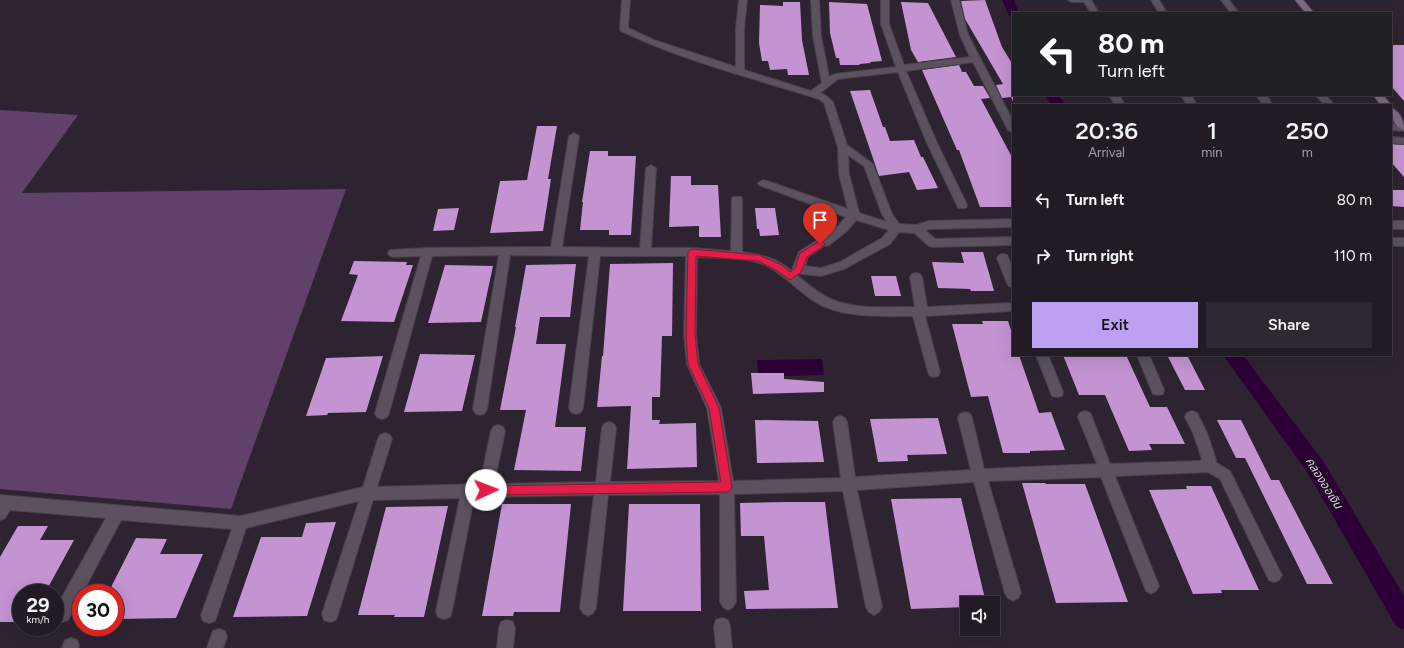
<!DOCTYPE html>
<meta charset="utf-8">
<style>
:root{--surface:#221b25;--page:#2e2832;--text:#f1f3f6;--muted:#a2a1a7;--line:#3f3942;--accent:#bca0f2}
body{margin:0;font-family:Figtree,"Noto Sans Thai",sans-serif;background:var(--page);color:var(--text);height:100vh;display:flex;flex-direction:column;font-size:15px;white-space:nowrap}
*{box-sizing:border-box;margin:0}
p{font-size:13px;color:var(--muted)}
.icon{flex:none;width:22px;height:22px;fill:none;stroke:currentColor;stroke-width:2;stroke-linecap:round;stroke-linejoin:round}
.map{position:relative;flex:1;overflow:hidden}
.panel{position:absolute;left:1012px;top:104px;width:380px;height:252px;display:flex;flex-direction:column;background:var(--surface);border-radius:0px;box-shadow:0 4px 16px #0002,0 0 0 1px var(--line)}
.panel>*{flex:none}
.banner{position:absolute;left:1012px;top:12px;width:380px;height:84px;border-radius:0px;box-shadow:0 4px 16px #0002,0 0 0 1px var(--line);background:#202124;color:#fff;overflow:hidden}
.fabs{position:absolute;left:960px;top:596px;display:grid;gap:8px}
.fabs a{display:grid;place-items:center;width:40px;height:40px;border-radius:0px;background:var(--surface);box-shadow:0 4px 16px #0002,0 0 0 1px var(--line);font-size:20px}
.speed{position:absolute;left:12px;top:584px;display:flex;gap:8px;font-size:20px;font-weight:700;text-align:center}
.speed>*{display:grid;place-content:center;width:52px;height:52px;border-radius:50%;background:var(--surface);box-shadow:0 4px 16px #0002,0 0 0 1px var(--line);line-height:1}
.speed small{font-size:10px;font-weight:400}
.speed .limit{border:6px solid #d22;background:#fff;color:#111}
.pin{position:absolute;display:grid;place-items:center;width:34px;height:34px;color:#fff;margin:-41px -17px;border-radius:50% 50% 50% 0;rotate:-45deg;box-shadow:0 0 4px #0007}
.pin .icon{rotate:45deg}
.me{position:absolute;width:44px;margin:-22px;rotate:88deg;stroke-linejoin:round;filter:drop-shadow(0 0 3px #0008)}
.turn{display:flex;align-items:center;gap:14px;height:84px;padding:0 20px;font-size:18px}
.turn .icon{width:52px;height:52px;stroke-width:2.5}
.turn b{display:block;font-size:28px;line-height:34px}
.eta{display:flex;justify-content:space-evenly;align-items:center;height:68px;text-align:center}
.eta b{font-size:24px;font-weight:600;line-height:28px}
.cta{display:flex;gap:8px;margin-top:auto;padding:8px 20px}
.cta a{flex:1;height:46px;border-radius:0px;background:var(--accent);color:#111;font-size:16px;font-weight:600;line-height:46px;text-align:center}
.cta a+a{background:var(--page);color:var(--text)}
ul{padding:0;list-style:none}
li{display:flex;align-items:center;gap:12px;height:56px;padding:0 20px}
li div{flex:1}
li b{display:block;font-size:15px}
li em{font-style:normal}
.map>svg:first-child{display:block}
</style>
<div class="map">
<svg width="1404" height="648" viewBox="0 0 1404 648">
<rect width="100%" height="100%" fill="#2e2431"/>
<path fill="#614169" d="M 0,110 L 78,115 L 22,193 L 346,189 L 231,509 L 0,489 Z"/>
<path fill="#2c0036" d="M 822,359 L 824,375 L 784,376 L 784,373 L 758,373 L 757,360 Z"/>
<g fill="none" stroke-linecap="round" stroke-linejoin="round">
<g fill="#2c0036" fill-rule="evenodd">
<path d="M 1002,0 L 1014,0 L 1019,13 L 1013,13 L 1013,17 L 1009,16 Z"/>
<path d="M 1045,95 L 1059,95 L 1065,105 L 1051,105 Z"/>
<path d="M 1223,355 L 1243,355 L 1323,461 L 1404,596 L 1404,630 L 1396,626 L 1309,475 Z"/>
</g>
</g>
<g fill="#c493d2">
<path d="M 985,0 L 1002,47 L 1013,65 L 1013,101 L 1011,97 L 1002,98 L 996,85 L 1003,84 L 965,19 L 961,1 Z"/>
<path d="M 783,2 L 800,2 L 802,40 L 809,75 L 788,75 L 787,69 L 770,70 L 768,61 L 762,61 L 759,43 L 760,5 L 783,6 Z"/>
<path d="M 829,2 L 867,4 L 882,61 L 870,62 L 871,63 L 859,64 L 860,65 L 840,65 L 839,58 L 836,58 L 830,33 Z"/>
<path d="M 901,2 L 928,3 L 956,57 L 918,62 L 911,50 Z"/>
<path d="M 1391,45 L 1404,45 L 1404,101 L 1391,86 Z"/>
<path d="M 959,65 L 962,72 L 966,72 L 974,86 L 983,86 L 990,98 L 981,99 L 1013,159 L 1013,207 L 980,207 L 959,150 L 957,150 L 922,70 Z"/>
<path d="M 870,90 L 883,127 L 885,127 L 890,141 L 914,140 L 921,157 L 923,157 L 938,188 L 917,190 L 909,172 L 879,176 L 850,91 Z"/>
<path d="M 537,126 L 557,126 L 548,179 L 551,179 L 543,231 L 490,233 L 500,181 L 527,180 Z"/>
<path d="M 1391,144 L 1404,145 L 1404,177 L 1391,162 Z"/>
<path d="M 590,151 L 608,151 L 608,156 L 636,156 L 631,235 L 609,235 L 609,230 L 580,230 L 583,202 L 582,202 Z"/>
<path d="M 671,176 L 691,176 L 691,185 L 718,185 L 721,237 L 699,237 L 699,226 L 669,227 Z"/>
<path d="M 1391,190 L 1404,190 L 1404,207 L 1391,206 Z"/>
<path d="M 459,208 L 454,230 L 433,231 L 438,209 Z"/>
<path d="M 755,208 L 775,208 L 779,235 L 760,236 L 759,229 L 757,229 Z"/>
<path d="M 961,252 L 983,252 L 994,291 L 971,291 L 970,289 L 938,288 L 932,262 L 964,263 Z"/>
<path d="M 354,261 L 407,262 L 406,265 L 413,265 L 394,322 L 341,321 L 358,275 L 349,274 Z"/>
<path d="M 673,263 L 672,336 L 662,336 L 660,397 L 652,397 L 652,420 L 660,420 L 659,424 L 696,423 L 697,467 L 627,469 L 631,406 L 597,407 L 602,356 L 603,356 L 610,264 Z"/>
<path d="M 576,264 L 570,317 L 540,317 L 536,344 L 566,344 L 555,427 L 586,427 L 581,471 L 514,470 L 526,410 L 500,410 L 516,327 L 515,327 L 526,265 Z"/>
<path d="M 445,265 L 493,266 L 481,322 L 428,323 Z"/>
<path d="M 871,276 L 896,276 L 901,296 L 875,296 Z"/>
<path d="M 982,321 L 1008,321 L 1013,336 L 1013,355 L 1019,355 L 1039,413 L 1051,412 L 1065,450 L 1030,451 L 1030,453 L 1003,453 L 988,396 L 971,397 L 952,324 L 983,324 Z"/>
<path d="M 420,354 L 475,355 L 462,411 L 404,412 Z"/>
<path d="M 1063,355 L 1126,355 L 1150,407 L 1167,407 L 1185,444 L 1149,444 L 1152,450 L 1129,451 L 1105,395 L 1079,395 Z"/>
<path d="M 1167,355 L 1187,355 L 1205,390 L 1185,390 Z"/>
<path d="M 383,356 L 366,412 L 328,413 L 327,415 L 306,416 L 326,358 Z"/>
<path d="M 751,373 L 784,373 L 784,379 L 824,382 L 824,392 L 753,394 Z"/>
<path d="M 938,418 L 947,454 L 907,455 L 908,461 L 878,462 L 870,419 Z"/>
<path d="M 755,420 L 818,421 L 824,462 L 757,463 Z"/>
<path d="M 1217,420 L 1241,420 L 1271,480 L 1279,480 L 1333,584 L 1307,584 L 1245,458 L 1236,458 Z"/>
<path d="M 1022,483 L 1045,483 L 1046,484 L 1085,484 L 1128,602 L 1056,603 Z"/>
<path d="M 1186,486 L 1211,486 L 1259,590 L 1221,590 L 1222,593 L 1193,594 L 1149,490 L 1187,489 Z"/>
<path d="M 961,498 L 986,603 L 967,603 L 967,607 L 911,609 L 891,499 Z"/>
<path d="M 788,502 L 825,502 L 838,608 L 746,609 L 744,591 L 769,590 L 764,536 L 741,536 L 740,503 Z"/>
<path d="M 502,504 L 571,504 L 560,612 L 514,612 L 513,616 L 482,616 Z"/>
<path d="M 629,504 L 700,504 L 701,611 L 623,611 Z"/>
<path d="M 448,506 L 424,617 L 394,617 L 395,615 L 358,615 L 386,507 Z"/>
<path d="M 336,522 L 307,616 L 233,617 L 261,537 L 302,537 L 306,523 Z"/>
<path d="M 18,526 L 48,526 L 40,540 L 74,540 L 45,593 L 21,593 L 21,622 L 0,622 L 0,557 Z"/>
<path d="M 136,538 L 167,539 L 160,554 L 203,554 L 176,618 L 115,619 L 115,593 L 108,593 Z"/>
</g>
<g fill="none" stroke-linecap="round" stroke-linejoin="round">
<g stroke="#4a414c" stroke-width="2">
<g id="street">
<path d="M 622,0 L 630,0 L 628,28 L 654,40 L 736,67 L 736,29 L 739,0 L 747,0 L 744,29 L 744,70 L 811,91 L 822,83 L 813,36 L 811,0 L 819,0 L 821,36 L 829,77 L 835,74 L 896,67 L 881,24 L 881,0 L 889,0 L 889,24 L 904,65 L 970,57 L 960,35 L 951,0 L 959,0 L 968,35 L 1013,121 L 1013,133 L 1008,130 L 973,62 L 906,71 L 937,143 L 967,205 L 966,208 L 958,208 L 957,205 L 927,143 L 898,72 L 838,79 L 820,93 L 825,95 L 833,102 L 847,145 L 873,164 L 892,214 L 899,224 L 917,225 L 929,221 L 1013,219 L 1013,227 L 930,229 L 925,230 L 935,239 L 1013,237 L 1013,245 L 933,247 L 929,246 L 914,233 L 899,232 L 890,244 L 844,269 L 821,276 L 794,273 L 792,270 L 799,252 L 816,241 L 821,240 L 839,225 L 846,217 L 759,185 L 758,183 L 763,180 L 767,181 L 848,209 L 839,174 L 838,147 L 824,103 L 819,99 C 752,78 684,61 621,31 L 620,29 ZM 848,155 L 864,166 L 882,214 L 887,222 L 859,213 L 849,174 ZM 856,220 L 889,230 L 882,238 L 840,262 L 821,268 L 805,266 L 808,257 L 824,246 L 829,245 L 847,231 Z"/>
<path d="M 1068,0 L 1091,0 L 1099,13 L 1091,13 L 1084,2 L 1072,2 Z"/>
<path d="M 1151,0 L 1159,0 L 1167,13 L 1159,13 Z"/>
<path d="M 1221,0 L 1229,0 L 1239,13 L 1231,13 Z"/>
<path d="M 1109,95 L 1119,95 L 1125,105 L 1115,105 Z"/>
<path d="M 1181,95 L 1191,95 L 1197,105 L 1187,105 Z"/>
<path d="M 1256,95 L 1266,95 L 1273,105 L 1263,105 Z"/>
<path d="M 1315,95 L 1325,95 L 1335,105 L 1325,105 Z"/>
<path d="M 1391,124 L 1404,125 L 1404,131 L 1391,130 Z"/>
<path d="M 574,133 L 579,136 L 562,247 L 640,248 L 646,168 L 651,165 L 656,168 L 651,248 L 692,248 L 731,251 L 732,199 L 733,197 L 741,197 L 742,199 L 742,252 C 754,254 766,255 777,261 C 797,272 811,291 833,300 C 858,310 889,307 915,307 L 910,277 L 912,274 L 916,273 L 920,274 L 922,277 L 927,307 L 1013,303 L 1013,311 L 925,316 L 940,372 L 938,376 L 934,377 L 930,376 L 928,372 L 913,316 C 883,316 851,318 823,306 C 802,296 789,278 769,267 C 752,257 718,258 697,257 L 696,334 L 699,364 L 721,408 L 733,481 L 841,478 L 833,422 L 835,418 L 840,416 L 845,418 L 847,422 L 855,477 L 971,470 L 958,418 L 960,414 L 965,412 L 970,414 L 972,418 L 984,469 L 1097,464 L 1078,417 L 1080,413 L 1085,411 L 1090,413 L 1092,417 L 1110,464 L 1200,461 L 1202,459 L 1193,433 L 1185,417 L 1187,413 L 1192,411 L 1197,413 L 1207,433 L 1216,460 L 1215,462 L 1230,471 L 1279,570 L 1282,575 L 1279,580 L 1274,582 L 1269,580 L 1220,479 L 1208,472 L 1115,476 L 1159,586 L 1156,591 L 1151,594 L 1146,591 L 1101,477 L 988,481 L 1021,593 L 1018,598 L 1013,601 L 1008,598 L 1005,593 L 974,482 L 857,490 L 882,607 L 879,612 L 874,615 L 869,612 L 866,607 L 843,491 L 734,494 L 736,602 L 733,607 L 728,610 L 723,607 L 720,602 L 720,494 L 608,495 L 596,608 L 593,613 L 588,616 L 583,613 L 580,608 L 594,495 L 474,497 L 452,611 L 450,617 L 444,619 L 438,617 L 436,611 L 460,498 L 373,500 L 338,614 L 336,620 L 330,622 L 324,620 L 322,614 L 359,501 L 246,528 L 215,621 L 209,623 L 203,621 L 201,615 L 232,529 L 121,520 L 68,620 L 62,622 L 56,620 L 55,616 L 56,608 L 106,518 L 10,510 L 5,518 L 0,520 L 0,495 L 241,516 L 363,487 L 378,439 L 380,435 L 385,433 L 390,435 L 392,439 L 377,487 L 480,484 L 491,431 L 493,427 L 498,425 L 503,427 L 505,431 L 494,484 L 596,482 L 602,428 L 604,424 L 609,422 L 614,424 L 616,428 L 610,482 L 719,481 L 707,408 L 687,364 L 684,334 L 686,256 L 600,256 L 583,408 L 581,412 L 576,414 L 571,412 L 569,408 L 589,256 L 510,255 L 487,409 L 485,413 L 480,415 L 475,413 L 473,409 L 499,255 L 432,256 L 389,413 L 387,417 L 382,419 L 377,417 L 375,413 L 421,256 L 394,257 L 390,256 L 388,253 L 390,250 L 428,248 L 551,247 L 569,136 Z"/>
<path d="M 1391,137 L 1404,138 L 1404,144 L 1391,143 Z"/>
<rect x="1391" y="221" width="13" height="8"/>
<rect x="1391" y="238" width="13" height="8"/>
<path d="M 1003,254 L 1007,255 L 1013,269 L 1013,287 L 1009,286 L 1007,283 L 997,258 L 999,255 Z"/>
<path d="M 1036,355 L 1048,355 L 1063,392 L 1062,396 L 1057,397 L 1052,396 Z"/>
<path d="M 1137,355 L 1149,355 L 1164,390 L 1163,394 L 1158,395 L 1153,394 Z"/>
<path d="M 722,618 L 728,620 L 730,626 L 732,648 L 716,648 L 714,626 L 716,620 Z"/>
<path d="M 507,620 L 513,622 L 515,628 L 513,648 L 497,648 L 499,628 L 501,622 Z"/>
<path d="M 219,629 L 225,631 L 227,637 L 223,648 L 207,648 L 213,631 Z"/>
<path d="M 71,638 L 77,640 L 79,646 L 78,648 L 62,648 L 65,640 Z"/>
</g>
</g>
<g stroke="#4a414c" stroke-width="2">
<g id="secondary">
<path d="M 1295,0 L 1303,0 L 1314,13 L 1306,13 Z"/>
<path d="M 1373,95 L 1383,95 L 1391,105 L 1381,105 Z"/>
<path d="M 1391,108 C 1400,111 1404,121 1404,130 C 1395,128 1391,117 1391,108 Z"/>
</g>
</g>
<use href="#street" fill="#5c515f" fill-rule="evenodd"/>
<use href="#secondary" fill="#7f6a85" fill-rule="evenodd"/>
</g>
<path fill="#e11d48" stroke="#92132f" d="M 820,241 L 823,242 L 825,244 L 823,246 L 807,257 L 801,272 L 790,280 L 776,270 L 758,261 L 696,256 L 695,334 L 698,364 L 719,408 L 732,487 L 730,491 L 727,492 L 486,495 L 482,494 L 480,490 L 482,487 L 486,486 L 721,482 L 709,408 L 688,364 L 686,334 L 688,252 L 692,249 L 759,255 L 782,265 L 790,272 L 795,268 L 800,253 Z"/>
<g text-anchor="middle" stroke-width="4" stroke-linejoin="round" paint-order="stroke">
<g font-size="12" font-style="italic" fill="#f1bcff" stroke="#140f15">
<text transform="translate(1324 483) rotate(58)" y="4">คลองออเงิน</text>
</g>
</g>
</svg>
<div class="fabs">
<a><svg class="icon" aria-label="sound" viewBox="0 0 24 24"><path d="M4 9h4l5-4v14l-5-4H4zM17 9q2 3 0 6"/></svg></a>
</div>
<div class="speed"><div>29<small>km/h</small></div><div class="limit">30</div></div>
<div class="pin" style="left:820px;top:244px;background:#d93025"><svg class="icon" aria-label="arrive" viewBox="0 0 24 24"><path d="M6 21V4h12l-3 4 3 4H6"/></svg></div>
<svg class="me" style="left:486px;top:490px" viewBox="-20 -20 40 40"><circle r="19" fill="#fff"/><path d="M0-13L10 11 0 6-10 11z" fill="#e11d48"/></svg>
<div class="banner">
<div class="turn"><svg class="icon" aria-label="left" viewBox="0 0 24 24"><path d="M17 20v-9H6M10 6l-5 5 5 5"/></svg><div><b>80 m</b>Turn left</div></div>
</div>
<section class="panel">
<div class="eta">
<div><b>20:36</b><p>Arrival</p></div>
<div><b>1</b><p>min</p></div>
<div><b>250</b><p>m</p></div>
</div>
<ul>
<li><svg class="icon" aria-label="left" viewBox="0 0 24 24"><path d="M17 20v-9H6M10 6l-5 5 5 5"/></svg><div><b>Turn left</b></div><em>80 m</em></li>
<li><svg class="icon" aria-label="right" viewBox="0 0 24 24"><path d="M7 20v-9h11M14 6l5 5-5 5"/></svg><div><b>Turn right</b></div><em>110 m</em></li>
</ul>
<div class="cta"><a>Exit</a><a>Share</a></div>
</section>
</div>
